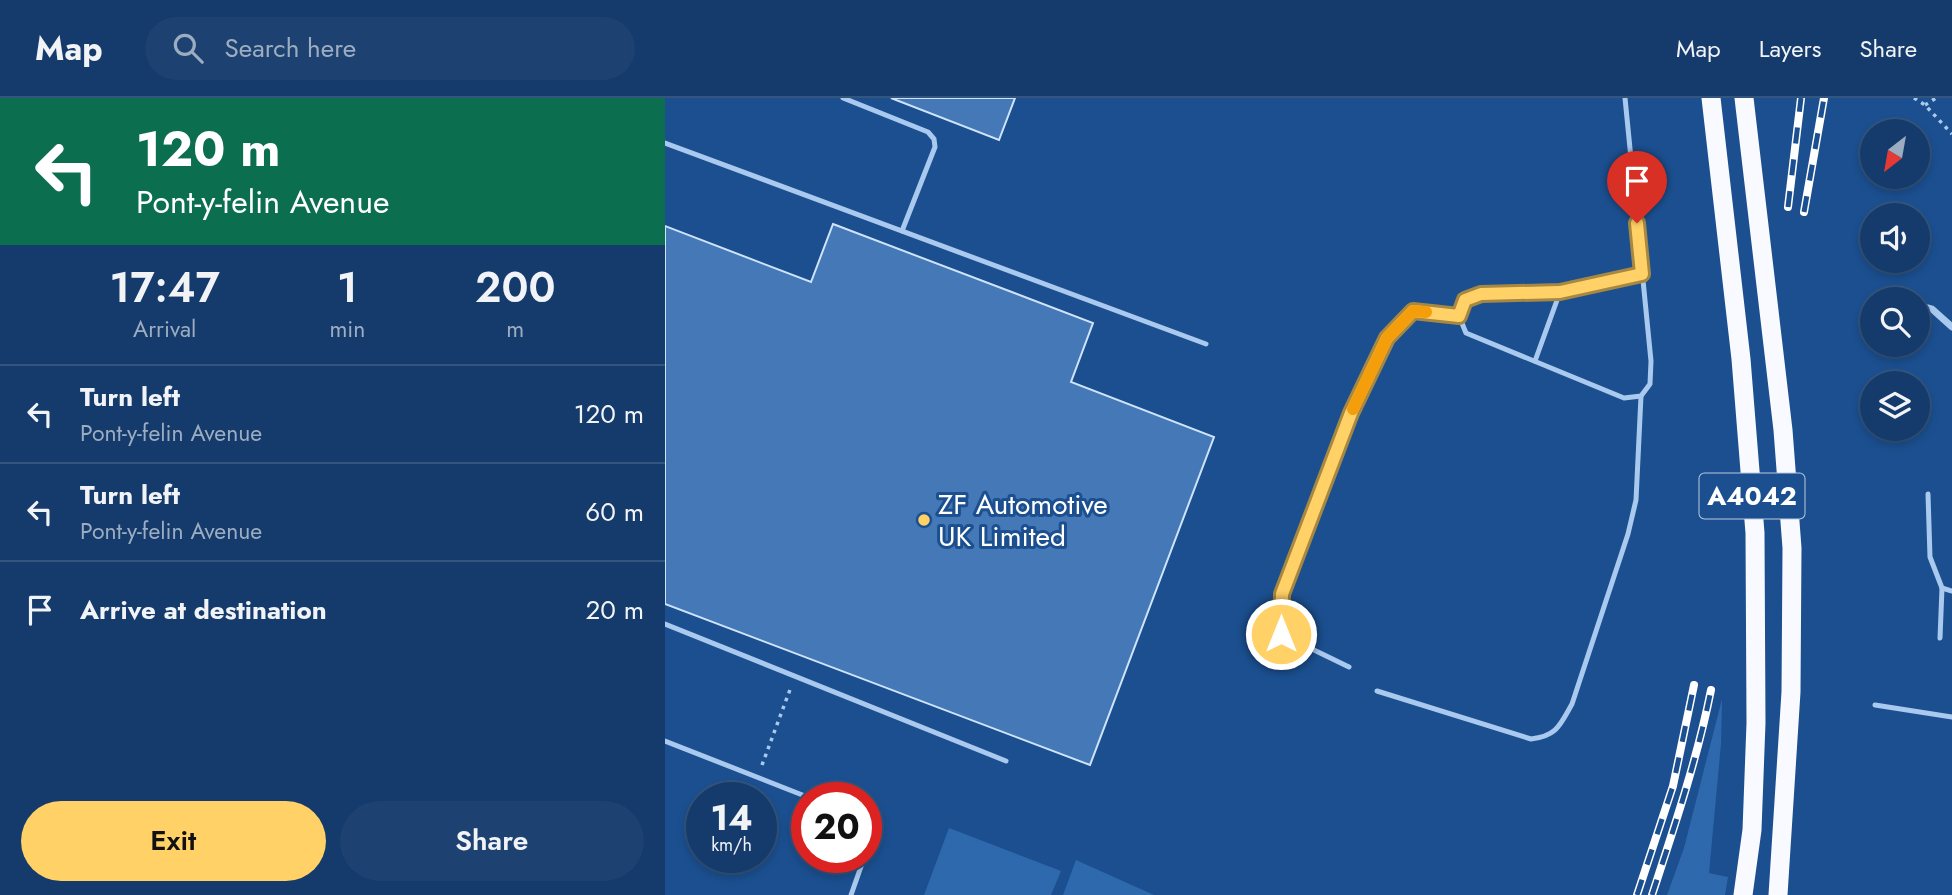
<!DOCTYPE html>
<style>
:root{--surface:#143b6b;--page:#1d4271;--text:#f1f3f6;--muted:#9dadc1;--line:#33557e;--accent:#ffd166}
body{margin:0;font-family:Jost,sans-serif;background:var(--page);color:var(--text);height:100vh;display:flex;flex-direction:column;font-size:26px;white-space:nowrap}
*{box-sizing:border-box;margin:0}
p{font-size:23px;color:var(--muted)}
.icon{flex:none;width:38px;height:38px;fill:none;stroke:currentColor;stroke-width:2;stroke-linecap:round;stroke-linejoin:round}
.map{position:relative;flex:1;overflow:hidden}
.details{display:flex;flex-direction:column;background:var(--surface);width:665px}
.details>*{flex:none}
.hud{background:#0b6e4f;color:#fff;overflow:hidden}
.needle{width:46px;rotate:211deg}
.buttons{position:absolute;left:1195px;top:21px;display:grid;gap:14px}
.buttons a{display:grid;place-items:center;width:70px;height:70px;border-radius:50%;background:var(--surface);box-shadow:0 4px 10px #0003,0 0 0 2px var(--line);font-size:35px}
.speed{position:absolute;left:21px;top:684px;display:flex;gap:14px;font-size:35px;font-weight:700;text-align:center}
.speed>*{display:grid;place-content:center;width:91px;height:91px;border-radius:50%;background:var(--surface);box-shadow:0 4px 10px #0003,0 0 0 2px var(--line);line-height:1}
.speed small{font-size:18px;font-weight:400}
.speed .limit{border:10px solid #d22;background:#fff;color:#111}
.pin{position:absolute;display:grid;place-items:center;width:60px;height:60px;color:#fff;margin:-72px -30px;border-radius:50% 50% 50% 0;rotate:-45deg;box-shadow:0 0 7px #0007}
.pin .icon{rotate:45deg}
.me{position:absolute;width:77px;margin:-38px;rotate:0deg;stroke-linejoin:round;filter:drop-shadow(0 0 5px #0008)}
.turn{display:flex;align-items:center;gap:24px;height:147px;padding:0 21px;font-size:32px}
.turn .icon{width:91px;height:91px;stroke-width:2.5}
.turn b{display:block;font-size:49px;line-height:60px}
.eta{display:flex;justify-content:space-evenly;align-items:center;height:119px;text-align:center}
.eta b{font-size:42px;font-weight:600;line-height:49px}
.button{display:flex;gap:14px;margin-top:auto;padding:14px 21px}
.button a{flex:1;height:80px;border-radius:42px;background:var(--accent);color:#111;font-size:28px;font-weight:600;line-height:80px;text-align:center}
.button a+a{background:var(--page);color:var(--text)}
ul{padding:0;list-style:none}
li{display:flex;align-items:center;gap:21px;height:98px;padding:0 21px;border-top:2px solid var(--line)}
li div{flex:1}
li b{display:block;font-size:26px}
li em{font-style:normal}
header{display:flex;align-items:center;gap:42px;box-sizing:border-box;height:98px;padding:0 35px;background:var(--surface);border-bottom:2px solid var(--line)}
header strong{font-size:33px}
nav{display:flex;gap:38px;margin-inline-start:auto;font-size:24px}
.search{width:490px;height:63px;background:var(--page);display:flex;align-items:center;gap:18px;box-sizing:border-box;padding:0 24px;border-radius:38px;color:var(--muted);font-size:26px}
main{display:flex;flex:1;min-height:0}
.map>svg:first-child{display:block}
</style>
<header>
<strong>Map</strong>
<div class="search"><svg class="icon" aria-label="search" viewBox="0 0 24 24"><circle cx="10" cy="10" r="6"/><path d="M15 15l6 6"/></svg>Search here</div>
<nav><a>Map</a><a>Layers</a><a>Share</a></nav>
</header>
<main>
<section class="details">
<div class="hud">
<div class="turn"><svg class="icon" aria-label="left" viewBox="0 0 24 24"><path d="M17 20v-9H6M10 6l-5 5 5 5"/></svg><div><b>120 m</b>Pont-y-felin Avenue</div></div>
</div>
<div class="eta">
<div><b>17:47</b><p>Arrival</p></div>
<div><b>1</b><p>min</p></div>
<div><b>200</b><p>m</p></div>
</div>
<ul>
<li><svg class="icon" aria-label="left" viewBox="0 0 24 24"><path d="M17 20v-9H6M10 6l-5 5 5 5"/></svg><div><b>Turn left</b><p>Pont-y-felin Avenue</p></div><em>120 m</em></li>
<li><svg class="icon" aria-label="left" viewBox="0 0 24 24"><path d="M17 20v-9H6M10 6l-5 5 5 5"/></svg><div><b>Turn left</b><p>Pont-y-felin Avenue</p></div><em>60 m</em></li>
<li><svg class="icon" aria-label="arrive" viewBox="0 0 24 24"><path d="M6 21V4h12l-3 4 3 4H6"/></svg><div><b>Arrive at destination</b></div><em>20 m</em></li>
</ul>
<div class="button"><a>Exit</a><a>Share</a></div>
</section>
<div class="map">
<svg width="1287" height="797" viewBox="0 0 1287 797">
<rect width="100%" height="100%" fill="#1b4f8f"/>
<g fill="#2e69ad">
<path d="M 1057,601 L 1056,646 L 1044,775 L 1063,779 L 1060,797 L 1002,797 L 1019,750 Z"/>
<path d="M 284,730 L 396,773 L 386,797 L 259,797 Z"/>
<path d="M 411,762 L 489,797 L 398,797 Z"/>
</g>
<g fill="#4478b7" stroke="#cfe3fa" stroke-width="2">
<path d="M 226,0 L 350,0 L 334,42 Z"/>
<path d="M 168,126 L 428,225 L 406,284 L 549,339 L 425,667 L 0,506 L 0,128 L 146,184 Z"/>
</g>
<g fill="none" stroke-linecap="round" stroke-linejoin="round">
<g stroke="#a9c9ee" stroke-width="3.5" stroke-dasharray="3.5 5" stroke-linecap="butt">
<path d="M 1249,0 L 1260,7 L 1287,36"/>
<path d="M 1260,7 L 1271,0"/>
<path d="M 97,667 L 126,589"/>
</g>
<g stroke="#a9c9ee" stroke-width="5">
<path d="M 178,0 L 263,34 L 269,41 L 270,49 L 237,133"/>
<path d="M 960,0 L 986,263 L 985,286 L 976,298 L 959,300 L 801,235 L 794,218 L 799,202 L 816,196 L 895,194 L 977,176"/>
<path d="M 0,45 L 541,246"/>
<path d="M 870,263 L 895,194"/>
<path d="M 1263,396 L 1265,459 L 1277,490 L 1287,493"/>
<path d="M 0,526 L 341,663"/>
<path d="M 1275,540 L 1277,490"/>
<path d="M 684,569 L 616,536 L 617,496 L 686,315 L 722,240 L 748,213 L 794,218"/>
<path d="M 712,593 L 866,641 C 892,638 895,627 907,606 L 963,436 L 971,402 L 976,298"/>
<path d="M 1210,607 L 1287,619"/>
<path d="M 0,643 L 145,700"/>
<path d="M 201,733 L 203,748 L 201,754"/>
<path d="M 186,797 L 199,760"/>
</g>
<g stroke="#a9c9ee" stroke-width="7">
<path d="M 1206,206 L 1208,206"/>
<path d="M 1253,207 L 1267,211 L 1287,229"/>
</g>
<g stroke="#f8faff" stroke-width="19">
<path d="M 1046,0 L 1076,261 L 1090,435 L 1091,625 L 1087,732 L 1078,797"/>
<path d="M 1079,0 L 1118,332 L 1127,450 L 1126,594 L 1113,797"/>
</g>
<g stroke="#fff" stroke-width="8">
<g id="rail">
<path d="M 1123,109 L 1136,0"/>
<path d="M 1139,114 L 1159,0"/>
<path d="M 972,797 L 1008,688 L 1029,587"/>
<path d="M 987,797 C 1009,730 1032,662 1046,592"/>
</g>
</g>
<use href="#rail" stroke="#1b4f8f" stroke-width="5" stroke-dasharray="16" stroke-linecap="butt"/>
</g>
<g fill="none" stroke-linecap="round" stroke-linejoin="round">
<g stroke="#a68842" stroke-width="18">
<path id="route" d="M 616,536 L 617,496 L 686,315 L 722,240 L 748,213 L 794,218 L 800,202 L 816,196 L 895,194 L 977,176 L 972,125"/>
</g>
<use href="#route" stroke="#ffd166" stroke-width="12"/>
<path stroke="#f59e0b" stroke-width="12" d="M 688,311 L 722,240 L 748,213 L 761,214"/>
</g>
<circle fill="#ffd166" stroke="#1b4f8f" stroke-width="2.5" cx="259" cy="422" r="7"/>
<g text-anchor="middle" stroke-width="6" stroke-linejoin="round" paint-order="stroke">
<rect fill="#1b4f8f" stroke="#bbcadd" stroke-width="2" x="1034.5" y="375.5" width="105" height="45" rx="5"/>
<g font-size="26" font-weight="bold" fill="#fff">
<text x="1087" y="407">A4042</text>
</g>
<g font-size="28" fill="#fff" stroke="#1b4f8f" text-anchor="start">
<text x="273" y="416">ZF Automotive<tspan x="273" dy="32">UK Limited</tspan></text>
</g>
</g>
</svg>
<div class="buttons">
<a><svg class="needle" viewBox="-14 -14 28 28"><path d="M0-13l5 13h-10z" fill="#e53935"/><path d="M0 13l5-13h-10z" fill="#9dadc1"/></svg></a>
<a><svg class="icon" aria-label="sound" viewBox="0 0 24 24"><path d="M4 9h4l5-4v14l-5-4H4zM17 9q2 3 0 6"/></svg></a>
<a><svg class="icon" aria-label="search" viewBox="0 0 24 24"><circle cx="10" cy="10" r="6"/><path d="M15 15l6 6"/></svg></a>
<a><svg class="icon" aria-label="layers" viewBox="0 0 24 24"><path d="M12 4l9 5-9 5-9-5zM3 14l9 5 9-5"/></svg></a>
</div>
<div class="speed"><div>14<small>km/h</small></div><div class="limit">20</div></div>
<div class="pin" style="left:972px;top:125px;background:#d93025"><svg class="icon" aria-label="arrive" viewBox="0 0 24 24"><path d="M6 21V4h12l-3 4 3 4H6"/></svg></div>
<svg class="me" style="left:616px;top:536px" viewBox="-20 -20 40 40"><circle r="17" fill="#ffd166" stroke="#fff" stroke-width="3"/><path d="M0-11L8 9 0 5-8 9z" fill="#fff"/></svg>
</div>
</main>
